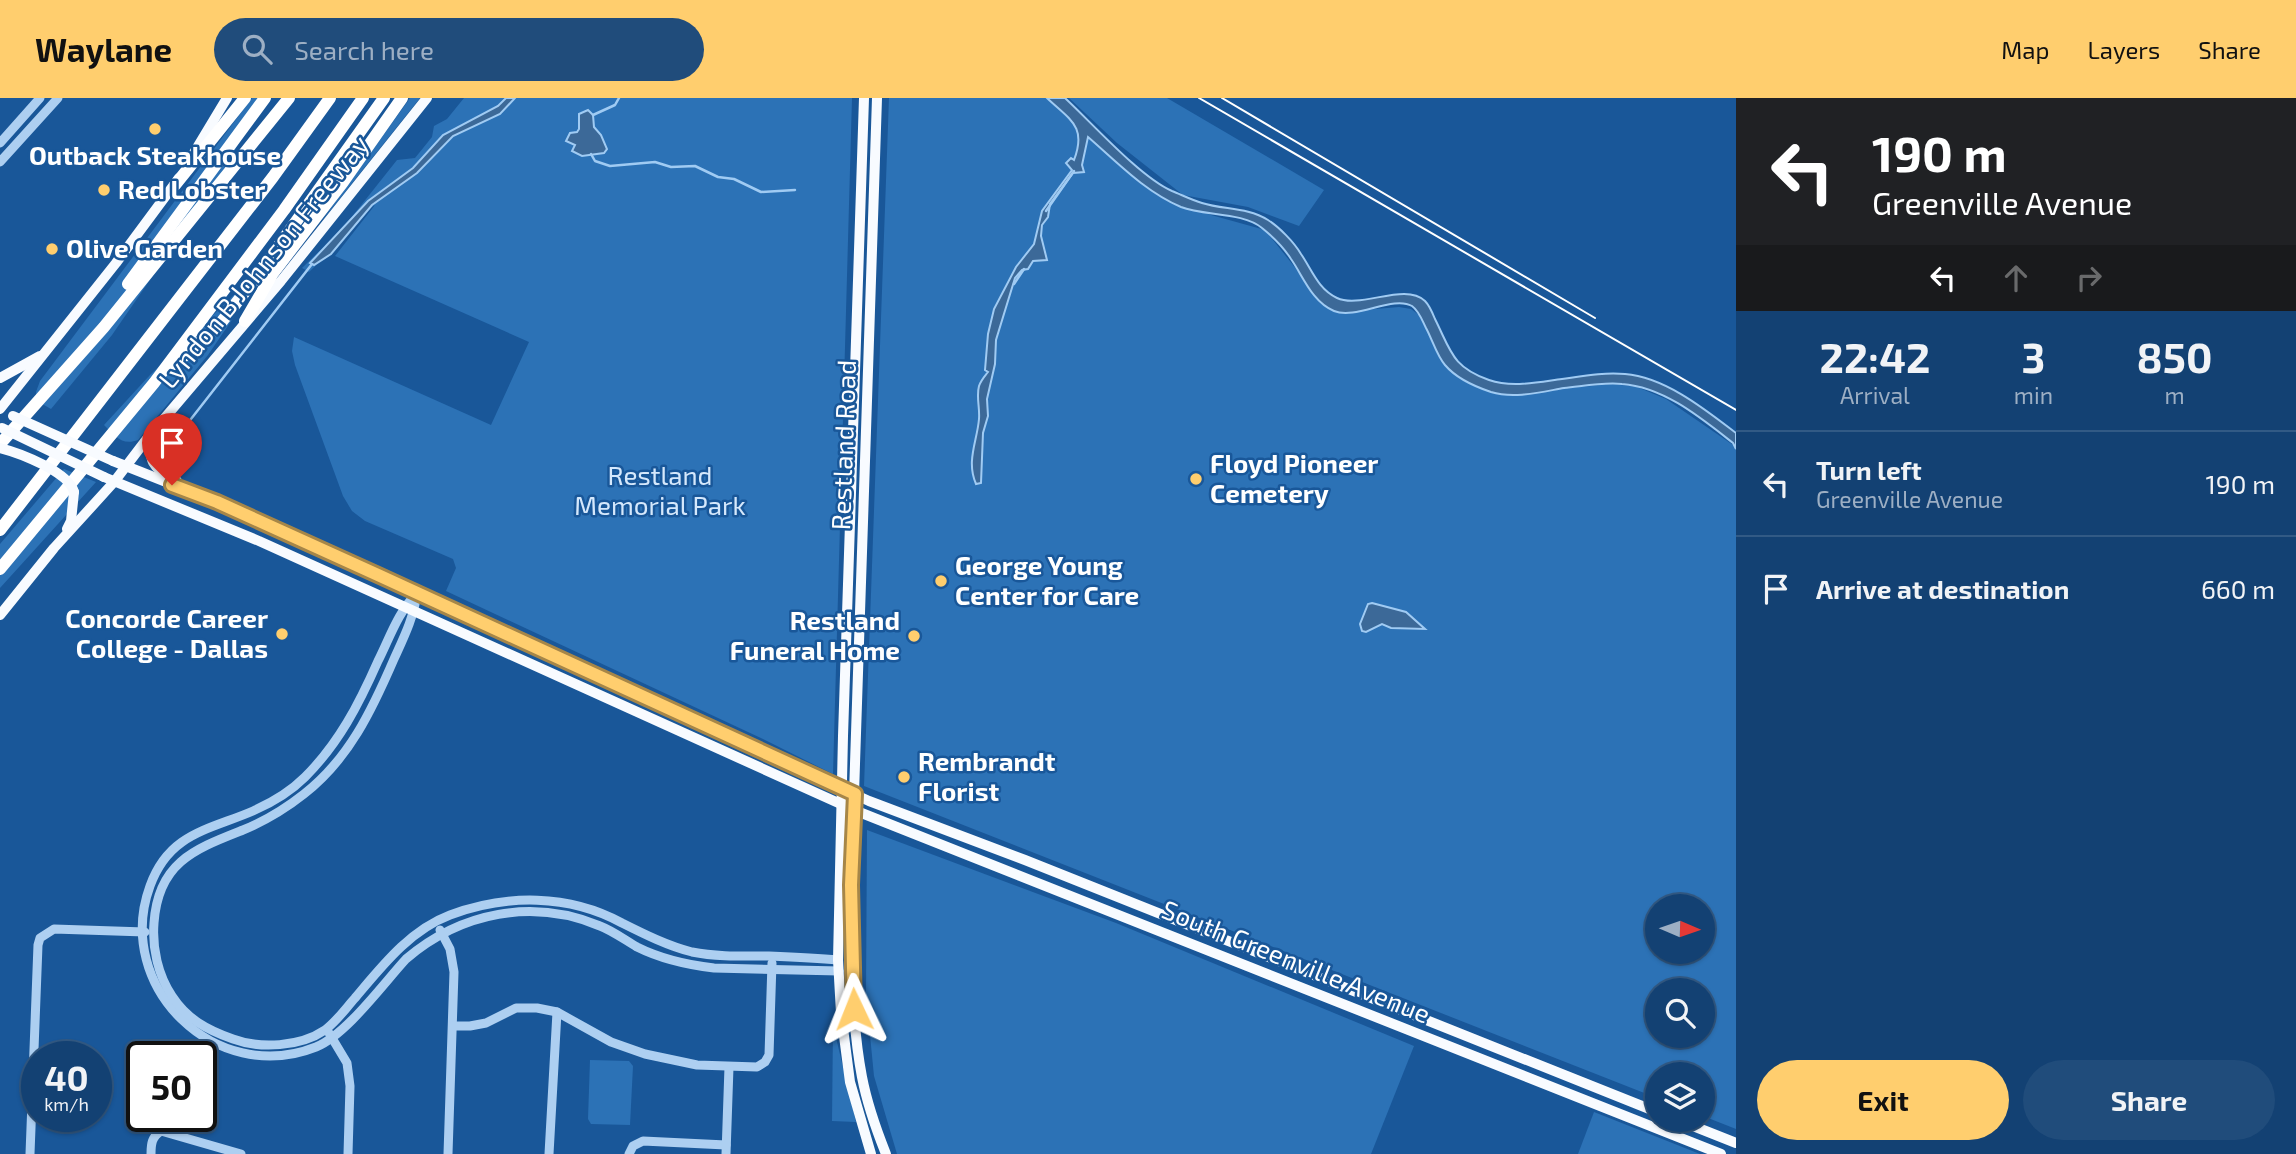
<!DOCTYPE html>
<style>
:root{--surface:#134173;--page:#204c7b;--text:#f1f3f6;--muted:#9dafc4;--line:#325a85;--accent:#ffce6e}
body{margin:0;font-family:"Exo 2",sans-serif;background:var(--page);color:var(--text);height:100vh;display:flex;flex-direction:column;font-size:26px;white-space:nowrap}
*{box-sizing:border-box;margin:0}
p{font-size:23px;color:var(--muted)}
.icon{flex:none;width:38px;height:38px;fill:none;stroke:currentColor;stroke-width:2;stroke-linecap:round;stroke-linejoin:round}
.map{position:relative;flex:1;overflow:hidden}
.details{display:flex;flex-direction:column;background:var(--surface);width:560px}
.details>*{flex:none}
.guide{background:#202124;color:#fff;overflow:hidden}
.needle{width:46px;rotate:92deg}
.tools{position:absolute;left:1645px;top:796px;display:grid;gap:14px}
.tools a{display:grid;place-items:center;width:70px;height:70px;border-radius:50%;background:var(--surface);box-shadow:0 2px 5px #0004,0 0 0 2px var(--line);font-size:35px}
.speed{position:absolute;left:21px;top:943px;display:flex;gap:14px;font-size:35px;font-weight:700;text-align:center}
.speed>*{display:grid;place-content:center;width:91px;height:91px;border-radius:50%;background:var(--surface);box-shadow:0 2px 5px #0004,0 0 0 2px var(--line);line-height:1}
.speed small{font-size:18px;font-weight:400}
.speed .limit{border:4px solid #111;border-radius:10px;background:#fff;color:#111}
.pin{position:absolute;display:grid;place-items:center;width:60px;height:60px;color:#fff;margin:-72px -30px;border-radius:50% 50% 50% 0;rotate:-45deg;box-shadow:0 0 7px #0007}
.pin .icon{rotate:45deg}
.me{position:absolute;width:77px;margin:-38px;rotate:358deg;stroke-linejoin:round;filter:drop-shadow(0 0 5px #0008)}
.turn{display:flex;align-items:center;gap:24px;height:147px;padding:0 21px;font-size:32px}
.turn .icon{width:91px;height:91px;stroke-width:2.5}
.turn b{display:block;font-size:49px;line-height:60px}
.lanes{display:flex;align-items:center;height:66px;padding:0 21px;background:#0003;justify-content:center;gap:35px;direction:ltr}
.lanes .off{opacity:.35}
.eta{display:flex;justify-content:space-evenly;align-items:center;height:119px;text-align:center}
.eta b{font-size:42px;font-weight:700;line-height:49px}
.action{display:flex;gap:14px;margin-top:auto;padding:14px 21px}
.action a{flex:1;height:80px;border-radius:42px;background:var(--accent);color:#111;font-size:28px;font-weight:700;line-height:80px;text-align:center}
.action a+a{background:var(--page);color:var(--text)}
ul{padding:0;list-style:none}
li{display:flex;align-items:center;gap:21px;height:105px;padding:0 21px;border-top:2px solid var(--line)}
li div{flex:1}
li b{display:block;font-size:26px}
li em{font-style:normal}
header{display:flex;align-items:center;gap:42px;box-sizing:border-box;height:98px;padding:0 35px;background:var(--accent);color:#111}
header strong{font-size:33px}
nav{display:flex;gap:38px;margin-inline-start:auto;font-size:24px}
.search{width:490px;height:63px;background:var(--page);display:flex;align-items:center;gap:18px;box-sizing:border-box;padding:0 24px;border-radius:38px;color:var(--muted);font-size:26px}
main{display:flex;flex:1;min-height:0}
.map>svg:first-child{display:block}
</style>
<header>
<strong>Waylane</strong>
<div class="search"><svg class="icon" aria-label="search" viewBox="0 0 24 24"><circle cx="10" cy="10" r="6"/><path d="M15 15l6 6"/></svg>Search here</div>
<nav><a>Map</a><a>Layers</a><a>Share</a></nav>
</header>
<main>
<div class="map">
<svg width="1736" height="1056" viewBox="0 0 1736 1056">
<rect width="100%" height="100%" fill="#195799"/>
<g fill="#2c72b6" fill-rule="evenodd">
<path d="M 252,0 L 264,0 L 214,89 L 112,237 L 51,311 L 37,303 L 36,294 L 40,283 Z"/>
<path d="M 410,0 L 420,0 L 321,124 Z"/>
<path d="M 464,0 L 852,0 L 833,676 L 763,641 L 446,493 L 456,470 L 453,461 L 365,423 L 352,413 L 343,398 L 295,267 L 292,253 L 294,239 L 491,327 L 529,244 L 335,158 L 375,107 L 357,119 L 343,141 L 309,174 L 302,170 L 343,130 L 397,62 L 415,60 L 432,39 L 434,28 L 447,21 Z"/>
<path d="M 889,0 L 1051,0 L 1170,101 L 1211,117 L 1265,132 L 1321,202 L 1340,214 L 1399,209 L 1411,211 L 1419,217 L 1448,270 L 1518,295 L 1612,286 L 1637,289 L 1666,301 L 1736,349 L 1736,1031 L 1703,1018 L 1703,976 L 1657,976 L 1657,1000 L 864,688 ZM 1657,808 L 1703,808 L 1703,854 L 1657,854 ZM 1657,892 L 1703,892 L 1703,938 L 1657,938 Z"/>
<path d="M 1069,0 L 1167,0 L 1324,92 L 1299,128 L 1248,109 L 1183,97 L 1117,45 Z"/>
<path d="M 298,125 L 301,130 L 255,188 L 208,257 L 138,342 C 122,348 115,338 104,327 L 150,277 L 235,196 Z"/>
<path d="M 64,371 L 96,384 L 0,490 L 0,446 Z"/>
<path d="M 867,732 L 1116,825 L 1414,948 L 1371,1056 L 897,1056 L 874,978 L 866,896 Z"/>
<path d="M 833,927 L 856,1024 L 832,1023 Z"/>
<path d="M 590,962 L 629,963 L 633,968 L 630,1027 L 591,1026 L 588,1021 Z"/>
<path d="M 1594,1014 L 1700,1056 L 1578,1056 Z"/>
</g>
<g fill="#3c6998" stroke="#a0cbf3" stroke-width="2">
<path d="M 506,0 L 515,0 L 500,16 L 453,38 L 417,75 L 372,107 L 331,156 L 314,167 L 310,165 L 368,103 L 413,70 L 443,37 L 498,8 Z"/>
<path d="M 1047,0 L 1065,0 C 1092,25 1140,79 1172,93 C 1182,97 1192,102 1202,105 C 1224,112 1247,109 1268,122 C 1279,129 1294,144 1301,156 C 1312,172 1318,191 1337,200 C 1361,211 1405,184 1425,203 C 1429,207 1433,216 1435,221 C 1451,253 1452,269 1489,282 C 1512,290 1539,284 1562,281 C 1583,278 1604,274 1625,276 C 1665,279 1706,312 1736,335 L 1736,351 L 1733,345 C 1701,320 1664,289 1622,286 C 1603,284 1584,288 1564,290 C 1541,294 1514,301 1491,294 C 1476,289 1456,280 1445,267 C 1437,258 1432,241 1426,230 C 1422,222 1419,213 1412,208 C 1393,197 1356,222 1334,213 C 1312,204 1303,178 1291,161 C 1284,150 1272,138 1262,130 C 1243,114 1204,118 1181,109 C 1144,93 1117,64 1088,39 L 1082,67 L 1084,74 L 1073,75 L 1050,106 L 1048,119 L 1042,127 L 1041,138 L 1047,162 L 1033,163 L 1028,171 L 1022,172 L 1015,180 L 996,242 L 995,266 L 987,301 L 988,318 L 983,335 L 981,385 L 976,386 C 966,363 977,344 979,321 C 980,309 976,299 979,288 C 981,282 985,278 988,274 L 985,272 L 988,236 L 994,211 L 1016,169 L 1034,146 L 1042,113 L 1072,72 L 1066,65 L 1071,60 L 1074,62 C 1087,28 1070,22 1047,0 Z"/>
<path d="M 588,12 L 593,17 L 594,29 L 601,37 L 607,51 L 604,55 L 582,58 L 572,53 L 575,47 L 566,43 L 570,35 L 577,34 L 579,31 L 579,16 Z"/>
<path d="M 1372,505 L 1406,514 L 1425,531 L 1391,530 L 1382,526 L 1366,534 L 1362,533 L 1360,526 L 1368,506 Z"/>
</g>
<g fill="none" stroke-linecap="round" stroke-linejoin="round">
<g stroke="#a0cbf3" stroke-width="2.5">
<path d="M 593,17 L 615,7 L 619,0"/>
<path d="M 591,56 L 595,63 L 610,68 L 655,64 L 671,69 L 695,68 L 718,79 L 734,81 L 761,94 L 795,92"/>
<path d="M 1046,113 L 1074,73"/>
<path d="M 1014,186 L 1024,171"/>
<path d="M 166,353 L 312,166"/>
</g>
<g stroke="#adcff1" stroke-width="9">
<path d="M 0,45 L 40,0"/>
<path d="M 0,64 L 58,0"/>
<path d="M 417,495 C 398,514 390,539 378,563 C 359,606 339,645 305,679 C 291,693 271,705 253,713 C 209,732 169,735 150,788 C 113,889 216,989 316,949 C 346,937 383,886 406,861 C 461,814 533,800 600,828 C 613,833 625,842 637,849 C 661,861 688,867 714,870 L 839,873"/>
<path d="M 417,495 C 414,519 404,539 394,561 C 372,612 349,661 304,696 C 285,711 265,723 243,732 C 195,751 158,764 154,825 C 152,850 158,877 172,898 C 187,921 207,932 233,941 C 260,951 300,949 325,932 C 337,923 346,910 355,900 C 382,868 410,832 450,817 C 506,796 569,796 622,825 C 644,836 668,848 692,854 C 717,859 744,858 769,858 C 792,859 815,860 838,862"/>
<path d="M 440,832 L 450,851 L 454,874 L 448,1056"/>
<path d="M 454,928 L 470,928 L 486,925 L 516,910 L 537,910 L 557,914 L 611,944 L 645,956 L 697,967 L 757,969 L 765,964 L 769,957 L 772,865"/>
<path d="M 329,935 L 347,965 L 350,988 L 348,1056"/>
<path d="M 30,1056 L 38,847 L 40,840 L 54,831 L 145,834"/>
<path d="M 151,1056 C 151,1045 152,1039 161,1033 L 241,1056"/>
<path d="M 549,1056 L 557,914"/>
<path d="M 629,1056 L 633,1048 L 643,1043 L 726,1047"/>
<path d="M 726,1056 L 729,969"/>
</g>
<g stroke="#f8fbff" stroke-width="10">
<path d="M 864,0 L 843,638 L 838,862 L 841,915 L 850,984 L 871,1056"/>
<path d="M 877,0 L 851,787 C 852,850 850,916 862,979 C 867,1005 876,1031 886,1056"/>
<path d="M 189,63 L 227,0"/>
<path d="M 0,280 L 40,258"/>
<path d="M 0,311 L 116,165 L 179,80"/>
<path d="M 155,335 C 145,362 153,371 177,383"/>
<path d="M 113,363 L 217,404 L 869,703 L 1025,762 L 1657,1014"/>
<path d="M 104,379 L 259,443 L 854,712 L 1721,1056"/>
<path d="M 67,431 L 71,423 L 74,394"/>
<path d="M 0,517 L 54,450 L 114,384 L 146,342 L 281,183 L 427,0"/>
<path d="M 1678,1022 L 1736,1045"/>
</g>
<g stroke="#fff" stroke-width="12">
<path d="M 175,87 L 245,0"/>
<path d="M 128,186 L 265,0"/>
<path d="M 245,223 L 273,175 L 343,84 L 402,0"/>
<path d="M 175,266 L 220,226 L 258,177 L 384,0"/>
<path d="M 0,346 L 104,229 L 289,0"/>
<path d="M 0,432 L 273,79 L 330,0"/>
<path d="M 0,471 L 154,285 L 284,112 L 363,0"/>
</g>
<g stroke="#fff" stroke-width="2">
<path d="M 1199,0 L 1736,312"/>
<path d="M 1222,0 L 1595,220"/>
</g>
<g stroke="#f8fbff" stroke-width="10">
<path d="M 13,318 L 113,363"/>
<path d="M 2,330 L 104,379"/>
<path d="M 0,350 C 20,355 69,374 74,394"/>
</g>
</g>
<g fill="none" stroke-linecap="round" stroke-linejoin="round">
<g stroke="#a68648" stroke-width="18">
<path id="route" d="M 172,387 L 217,404 L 378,477 L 855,696 L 851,787 L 854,911"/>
</g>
<use href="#route" stroke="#ffce6e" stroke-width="12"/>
</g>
<g fill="#ffce6e" stroke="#195799" stroke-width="2.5">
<circle cx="155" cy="31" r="7"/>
<circle cx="104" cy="92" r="7"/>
<circle cx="52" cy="151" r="7"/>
<circle cx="1196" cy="381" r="7"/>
<circle cx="941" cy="483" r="7"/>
<circle cx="282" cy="536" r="7"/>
<circle cx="914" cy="538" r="7"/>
<circle cx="904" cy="679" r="7"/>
</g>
<g text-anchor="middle" stroke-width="5" stroke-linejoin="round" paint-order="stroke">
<g font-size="26" font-weight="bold" fill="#fff" stroke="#195799" text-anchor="start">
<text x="155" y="67" text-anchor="middle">Outback Steakhouse</text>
<text x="118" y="101">Red Lobster</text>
<text x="66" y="160">Olive Garden</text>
<text x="1210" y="375">Floyd Pioneer<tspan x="1210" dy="30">Cemetery</tspan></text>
<text x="955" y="477">George Young<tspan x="955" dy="30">Center for Care</tspan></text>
<text x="268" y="530" text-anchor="end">Concorde Career<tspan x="268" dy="30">College - Dallas</tspan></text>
<text x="900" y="532" text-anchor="end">Restland<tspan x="900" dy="30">Funeral Home</tspan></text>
<text x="918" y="673">Rembrandt<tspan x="918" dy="30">Florist</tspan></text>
</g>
<g font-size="26" fill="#fff" stroke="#195799">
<text transform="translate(264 164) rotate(-51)" y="9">Lyndon B Johnson Freeway</text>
<text transform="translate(844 347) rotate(-88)" y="9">Restland Road</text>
<text transform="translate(1296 864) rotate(22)" y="9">South Greenville Avenue</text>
</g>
<g font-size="26" fill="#d5e8fc" stroke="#195799">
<text x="660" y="387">Restland<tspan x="660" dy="30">Memorial Park</tspan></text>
</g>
</g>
</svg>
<div class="tools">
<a><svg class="needle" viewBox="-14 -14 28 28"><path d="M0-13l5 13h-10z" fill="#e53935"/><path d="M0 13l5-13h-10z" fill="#9dafc4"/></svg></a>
<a><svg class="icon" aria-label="search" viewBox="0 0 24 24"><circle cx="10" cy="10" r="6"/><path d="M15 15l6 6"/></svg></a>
<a><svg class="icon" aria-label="layers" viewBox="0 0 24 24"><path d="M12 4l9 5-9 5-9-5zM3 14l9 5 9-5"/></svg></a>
</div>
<div class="speed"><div>40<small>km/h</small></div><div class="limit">50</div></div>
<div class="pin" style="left:172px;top:387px;background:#d93025"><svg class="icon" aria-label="arrive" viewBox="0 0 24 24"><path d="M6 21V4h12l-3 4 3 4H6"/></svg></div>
<svg class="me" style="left:854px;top:911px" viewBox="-20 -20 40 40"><path d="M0-17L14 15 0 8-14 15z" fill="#ffce6e" stroke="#fff" stroke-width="4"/></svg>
</div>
<section class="details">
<div class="guide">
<div class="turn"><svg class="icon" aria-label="left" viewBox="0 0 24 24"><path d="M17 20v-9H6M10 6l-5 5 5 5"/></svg><div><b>190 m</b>Greenville Avenue</div></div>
<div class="lanes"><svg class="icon" aria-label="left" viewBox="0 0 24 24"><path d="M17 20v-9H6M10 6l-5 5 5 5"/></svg><svg class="icon off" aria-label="ahead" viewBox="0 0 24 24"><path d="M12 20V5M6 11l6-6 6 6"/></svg><svg class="icon off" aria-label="right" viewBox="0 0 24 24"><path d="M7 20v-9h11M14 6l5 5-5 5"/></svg></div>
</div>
<div class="eta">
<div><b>22:42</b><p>Arrival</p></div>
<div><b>3</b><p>min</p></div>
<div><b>850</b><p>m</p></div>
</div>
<ul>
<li><svg class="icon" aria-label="left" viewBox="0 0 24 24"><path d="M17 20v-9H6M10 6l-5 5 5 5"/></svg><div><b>Turn left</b><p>Greenville Avenue</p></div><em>190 m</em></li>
<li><svg class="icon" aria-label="arrive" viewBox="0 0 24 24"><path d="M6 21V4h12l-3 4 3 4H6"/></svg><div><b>Arrive at destination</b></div><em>660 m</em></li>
</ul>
<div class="action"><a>Exit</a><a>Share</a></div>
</section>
</main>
